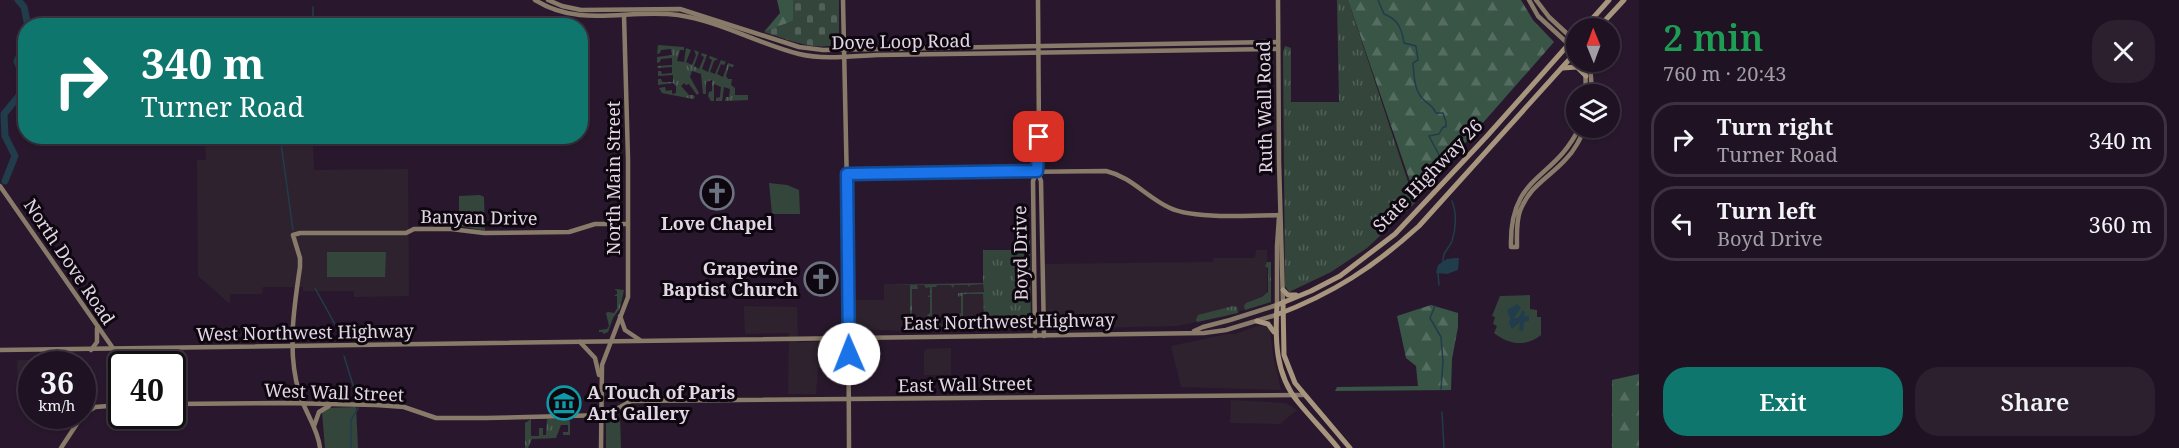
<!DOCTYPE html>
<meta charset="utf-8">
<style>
:root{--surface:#1f1222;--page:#2c202f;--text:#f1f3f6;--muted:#a19ea5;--line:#3c3240;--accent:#0f766e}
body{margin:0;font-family:"Noto Serif",serif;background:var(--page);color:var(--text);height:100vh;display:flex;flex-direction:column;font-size:22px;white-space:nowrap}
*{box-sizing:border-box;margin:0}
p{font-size:20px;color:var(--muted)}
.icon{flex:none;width:33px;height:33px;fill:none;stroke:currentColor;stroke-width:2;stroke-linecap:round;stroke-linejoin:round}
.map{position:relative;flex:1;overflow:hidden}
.sheet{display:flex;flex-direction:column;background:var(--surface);width:540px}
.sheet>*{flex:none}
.guide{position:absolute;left:18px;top:18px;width:570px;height:126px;border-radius:24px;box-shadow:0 2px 4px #0004,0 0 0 2px var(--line);background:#0f766e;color:#fff;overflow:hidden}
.needle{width:39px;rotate:359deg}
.buttons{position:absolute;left:1566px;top:18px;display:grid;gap:12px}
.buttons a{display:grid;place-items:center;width:54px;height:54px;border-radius:50%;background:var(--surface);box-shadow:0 2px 4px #0004,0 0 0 2px var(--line);font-size:30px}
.speed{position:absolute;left:18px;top:351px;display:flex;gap:12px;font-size:30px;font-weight:700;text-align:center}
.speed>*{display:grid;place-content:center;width:78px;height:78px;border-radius:50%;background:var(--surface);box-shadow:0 2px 4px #0004,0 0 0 2px var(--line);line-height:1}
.speed small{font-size:15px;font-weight:400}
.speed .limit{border:3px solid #111;border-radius:9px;background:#fff;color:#111}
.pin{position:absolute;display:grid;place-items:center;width:51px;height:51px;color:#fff;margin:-26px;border-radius:12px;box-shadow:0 3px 9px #0006}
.me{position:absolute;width:66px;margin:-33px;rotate:359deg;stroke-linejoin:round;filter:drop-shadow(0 0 4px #0008)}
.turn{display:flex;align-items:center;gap:21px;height:126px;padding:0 24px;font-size:27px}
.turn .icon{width:78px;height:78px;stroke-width:2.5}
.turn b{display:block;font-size:42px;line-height:51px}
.round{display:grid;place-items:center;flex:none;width:63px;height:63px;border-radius:24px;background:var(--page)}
.overview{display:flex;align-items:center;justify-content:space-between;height:102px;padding:0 24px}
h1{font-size:36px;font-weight:600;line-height:45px;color:#1e9e55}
.action{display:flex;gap:12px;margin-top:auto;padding:12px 24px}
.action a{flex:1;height:69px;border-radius:24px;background:var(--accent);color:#fff;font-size:24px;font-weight:600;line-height:69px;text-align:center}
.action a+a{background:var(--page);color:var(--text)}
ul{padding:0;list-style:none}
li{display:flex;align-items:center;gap:18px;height:75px;margin:0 12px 9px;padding:0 12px;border:3px solid var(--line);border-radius:24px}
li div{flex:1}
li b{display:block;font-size:22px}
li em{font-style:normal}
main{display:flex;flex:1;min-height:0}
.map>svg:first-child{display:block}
</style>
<main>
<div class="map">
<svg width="1639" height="448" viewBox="0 0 1639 448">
<defs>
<pattern id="grass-tufts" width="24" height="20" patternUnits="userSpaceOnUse" patternTransform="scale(1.5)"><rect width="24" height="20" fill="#34463c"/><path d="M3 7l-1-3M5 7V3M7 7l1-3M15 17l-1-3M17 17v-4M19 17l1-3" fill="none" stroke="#516058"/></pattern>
<pattern id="forest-firs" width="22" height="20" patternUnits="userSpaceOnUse" patternTransform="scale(1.5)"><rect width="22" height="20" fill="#395546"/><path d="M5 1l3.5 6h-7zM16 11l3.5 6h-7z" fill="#556d61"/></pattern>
<pattern id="cemetery-stones" width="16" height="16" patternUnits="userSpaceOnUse" patternTransform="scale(1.5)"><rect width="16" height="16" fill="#34463c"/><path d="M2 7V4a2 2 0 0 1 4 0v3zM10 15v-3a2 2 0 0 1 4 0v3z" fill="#516058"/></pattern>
</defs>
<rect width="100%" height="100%" fill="#29182d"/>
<g fill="#2f222f">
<path d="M 313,136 L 314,170 L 408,169 L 409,296 L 354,297 L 354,291 L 303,291 L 303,287 L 263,287 L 262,294 L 230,294 L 230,304 L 198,276 L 197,160 L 206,160 L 205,143 L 221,143 L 221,137 Z"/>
<path d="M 1256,250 L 1267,250 L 1267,302 L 1223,317 L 1176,326 L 1044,329 L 1043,264 L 1213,262 L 1214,258 L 1255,258 Z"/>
<path d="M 983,283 L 987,328 L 906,331 L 853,329 L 852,300 L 884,300 L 884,284 Z"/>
<path d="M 744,306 L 797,307 L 798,342 L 840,342 L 841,367 L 818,368 L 816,394 L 788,394 L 789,333 L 745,334 Z"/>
<path d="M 1258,326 L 1265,326 L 1270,330 L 1273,355 L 1281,390 L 1181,387 L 1171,346 L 1227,334 L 1235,334 Z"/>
<path d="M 951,348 L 951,375 L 924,375 L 924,351 L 926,349 Z"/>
<path d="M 30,359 L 78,359 L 78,364 L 32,364 L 31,390 Z"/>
<path d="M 17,360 L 29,360 L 30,392 L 18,392 Z"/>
<path d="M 1231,400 L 1286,403 L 1297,410 L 1280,424 L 1230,423 Z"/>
</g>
<g fill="url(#grass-tufts)">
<path d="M 1337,0 L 1348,0 L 1415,203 L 1367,248 L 1331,272 L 1289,292 L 1285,286 L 1283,52 L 1285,46 L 1291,48 L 1291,102 L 1339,102 Z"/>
<path d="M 658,45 L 684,47 L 684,50 L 680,50 L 677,61 L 684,62 L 686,48 L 691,50 L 686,62 L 692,65 L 696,55 L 694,50 L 699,52 L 694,66 L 699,69 L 704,57 L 701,55 L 702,53 L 707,55 L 702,69 L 708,72 L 712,60 L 709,58 L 710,56 L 718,59 L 714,61 L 710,72 L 715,74 L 721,60 L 726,62 L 724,65 L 721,64 L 717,74 L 723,77 L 728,63 L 734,65 L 733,67 L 729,66 L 726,76 L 728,79 L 732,79 L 731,85 L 735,88 L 735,95 L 748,95 L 748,100 L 725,101 L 726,97 L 729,97 L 730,89 L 724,87 L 722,101 L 716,101 L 716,98 L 720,97 L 721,87 L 714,84 L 714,101 L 711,101 L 708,96 L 709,92 L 712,91 L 712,80 L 706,82 L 706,94 L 703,94 L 701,74 L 692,71 L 690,77 L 699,93 L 697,95 L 689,84 L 686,85 L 684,83 L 681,86 L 689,95 L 693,95 L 695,97 L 693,99 L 662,93 L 659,88 L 665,87 L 666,91 L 672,90 L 672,94 L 676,93 L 676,86 L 673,83 L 658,85 L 658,79 L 661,79 L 662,82 L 673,82 L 673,75 L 658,76 L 658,71 L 661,71 L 662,74 L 672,73 L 672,67 L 658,68 L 657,66 L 672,65 L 672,58 L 661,59 L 660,62 L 657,63 L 657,57 L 672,55 L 671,49 L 661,50 L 660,53 L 657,54 Z"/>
<path d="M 1030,234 L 1031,326 L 1027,330 L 987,328 L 987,318 L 980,317 L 984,315 L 983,294 L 963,294 L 963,317 L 958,317 L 961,313 L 961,296 L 958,297 L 958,293 L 984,292 L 983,284 L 970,285 L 969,287 L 968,285 L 954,285 L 953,288 L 951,285 L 937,285 L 936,287 L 932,287 L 932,316 L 928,317 L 927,315 L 930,313 L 930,297 L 927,297 L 930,295 L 930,287 L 926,288 L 924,285 L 917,285 L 918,289 L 912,289 L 912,316 L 910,318 L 910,285 L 892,285 L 983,283 L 983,250 L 1028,250 L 1029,239 L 1026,239 L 1026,237 Z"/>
<path d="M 1267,262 L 1271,262 L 1271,302 L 1245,310 L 1244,306 L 1246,303 L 1262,297 L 1268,292 L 1268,268 L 1265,266 Z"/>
<path d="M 614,289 L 624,290 L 620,308 L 613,318 L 608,332 L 603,334 L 603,332 L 599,332 L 599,330 L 607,329 L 609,326 L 606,313 L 608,312 L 614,313 L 617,309 L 617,296 L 614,296 L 617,294 L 617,291 Z"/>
<path d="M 1233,306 L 1237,307 L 1238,313 L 1197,322 L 1196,320 L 1198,315 Z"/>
<path d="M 921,322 L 923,325 L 929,325 L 930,322 L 932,322 L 933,326 L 961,325 L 961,322 L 964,322 L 964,326 L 979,325 L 980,322 L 982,329 L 917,331 L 917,325 Z"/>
<path d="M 531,419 L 531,436 L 539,436 L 539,428 L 543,428 L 543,435 L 546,435 L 547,419 L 568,419 L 570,421 L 570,435 L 563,435 L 563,432 L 568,432 L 568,425 L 561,425 L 556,438 L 532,439 L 528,448 L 525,448 L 525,423 Z"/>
</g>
<g fill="url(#forest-firs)">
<path d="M 777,0 L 793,0 L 793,21 L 764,32 L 780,13 Z"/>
<path d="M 1348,0 L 1521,0 L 1533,20 L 1554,42 L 1416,199 Z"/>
<path d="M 1431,305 L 1458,313 L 1458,327 L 1452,359 L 1451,390 L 1335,391 L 1337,387 L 1418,386 L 1416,366 L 1406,358 L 1397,316 Z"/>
<path d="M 1639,374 L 1639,448 L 1612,448 L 1612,380 Z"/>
</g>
<path fill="url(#cemetery-stones)" d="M 793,0 L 839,0 L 839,43 C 817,53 787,39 764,32 L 793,21 Z"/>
<g fill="#34463c">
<path d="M 769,183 L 787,185 L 799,190 L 800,214 L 772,214 Z"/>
<path d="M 480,195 L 484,197 L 485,231 L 459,226 L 459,196 Z"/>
<path d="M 327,252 L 386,252 L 385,277 L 327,277 Z"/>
<path d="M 1530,295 L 1530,309 L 1537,310 L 1537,317 L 1541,317 L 1541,335 C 1526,347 1509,345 1494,333 L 1497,326 L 1493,324 L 1495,317 L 1492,316 L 1500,296 Z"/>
<path d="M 356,407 L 358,448 L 325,448 L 322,412 L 326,408 Z"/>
<path d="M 620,416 L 621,448 L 606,448 L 606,423 L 608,419 L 609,423 Z"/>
</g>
<g fill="#213c4b">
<path d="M 1455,258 L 1459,258 L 1458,270 L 1447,274 L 1436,273 L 1438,265 L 1447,259 Z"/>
<path d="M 1517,304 L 1521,308 L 1514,318 L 1518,318 L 1523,310 L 1525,312 L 1524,316 L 1529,316 L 1529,321 L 1523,322 L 1524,323 L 1523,331 L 1519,330 L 1520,322 L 1512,329 L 1509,324 L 1510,318 L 1507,310 Z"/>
</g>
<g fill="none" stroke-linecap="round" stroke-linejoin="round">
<g stroke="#213c4b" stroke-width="1.5">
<path d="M 1378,0 L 1384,14 C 1398,19 1402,29 1404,43 L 1416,46 L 1418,60 L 1413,63 C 1414,75 1414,89 1422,98 C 1428,105 1432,104 1436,113 L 1443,113 L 1446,122 L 1446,127 L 1443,127 L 1439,134 L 1429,136 L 1439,155 L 1441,169"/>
<path d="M 313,7 L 313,26"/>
<path d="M 280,136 L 293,230"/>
<path d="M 1443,263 C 1443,250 1447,252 1452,241 C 1456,229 1457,213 1452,201"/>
<path d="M 1438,273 L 1439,285"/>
<path d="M 315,288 L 343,339"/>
<path d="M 1435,306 L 1430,318 L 1441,337 L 1443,362 L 1441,389"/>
<path d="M 344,356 L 358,401"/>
<path d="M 1442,412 L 1444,448"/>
<path d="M 351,448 L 351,420 L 358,408"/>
</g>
<g stroke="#213c4b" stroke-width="7">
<path d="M 18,0 L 24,7 L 28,26"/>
<path d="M 26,43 L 17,61 L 20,69 L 26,71"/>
<path d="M 5,181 L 15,156 L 5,136 L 4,114 L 18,97 L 26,101"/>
</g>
<g stroke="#897b69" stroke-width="4.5">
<path d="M 535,0 C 582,29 628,8 678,15 C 719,21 759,44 799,54 C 825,60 851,56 877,55 L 1278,49"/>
<path d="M 548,0 L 562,6 L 581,10 L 680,9 L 799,47 L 823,50 L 1278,42"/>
<path d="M 843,0 L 848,234 L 849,448"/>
<path d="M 1278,0 L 1279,162 L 1283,302"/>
<path d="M 1529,0 L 1538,16 L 1576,51"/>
<path d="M 1536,0 L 1549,17 L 1576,42"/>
<path d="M 1585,62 L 1586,94"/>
<path d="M 1590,62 L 1592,94"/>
<path d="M 1579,128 C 1554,181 1509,174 1511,247 L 1517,247 C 1517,235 1516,222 1520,211 C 1530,185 1549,178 1566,159 C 1575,150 1580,139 1585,128"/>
<path d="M 1037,171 L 1041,181 L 1044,336"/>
<path d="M 847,174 L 1106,171 C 1132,177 1146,197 1170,208 C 1193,219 1253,216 1280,215"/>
<path d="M 0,186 L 124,364"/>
<path d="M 620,316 L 625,330 L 640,340"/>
<path d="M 1194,331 L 1203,327 L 1230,320 L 1277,305 L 1277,246 L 1279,217"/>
<path d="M 1035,336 L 1033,181 L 1037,171 L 1039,137 L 1038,0"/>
<path d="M 580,342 L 595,358 L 599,375"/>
<path d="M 0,350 L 1204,333 L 1226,330 L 1276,315"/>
<path d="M 91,350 L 97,342 L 97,328"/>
<path d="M 172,404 L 284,403 L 376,405 L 404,407 L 436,418 L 486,418 L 606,415 L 631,401 L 1303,395"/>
<path d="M 82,415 L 95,407 L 122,405"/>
<path d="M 314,426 L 319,412 L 329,406"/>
<path d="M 61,448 L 82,416"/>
<path d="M 320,448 C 318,428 304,411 299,392 C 287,352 294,307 300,267 L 300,258 L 293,235 L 300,233 L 406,233 L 414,229 L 451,229 L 484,233 L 569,232 L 595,224 L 628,224"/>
<path d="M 601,448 L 602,365 L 628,297 L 628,159 L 624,15"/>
</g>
<g stroke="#a7957d" stroke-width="5">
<path d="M 1584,28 L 1609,0"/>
<path d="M 1598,28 L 1624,0"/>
<path d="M 1562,68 L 1577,67 L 1586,76"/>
<path d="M 1283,290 L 1288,295 L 1296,295"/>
<path d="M 1283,302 L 1284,355 L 1295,383 L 1350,448"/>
<path d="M 1276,315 C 1332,294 1374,267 1419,226 L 1576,52"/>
<path d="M 1257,321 L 1268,324 L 1274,332"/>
<path d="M 1338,448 C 1325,432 1311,418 1298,402 C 1275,374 1275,339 1277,305 L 1311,291 L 1340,276 L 1395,234 L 1487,136 L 1576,36"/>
</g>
</g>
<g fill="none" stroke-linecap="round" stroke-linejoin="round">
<g stroke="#114b97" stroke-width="15">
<path id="route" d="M 849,354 L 847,174 L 1037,171 L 1039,137"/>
</g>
<use href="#route" stroke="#1a73e8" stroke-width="10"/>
</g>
<defs>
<g id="church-ring" transform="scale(1.725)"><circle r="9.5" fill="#0e070f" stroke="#6b7280" stroke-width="1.5"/><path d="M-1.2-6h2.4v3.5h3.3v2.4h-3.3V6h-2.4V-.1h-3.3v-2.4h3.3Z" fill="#6b7280"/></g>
<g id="museum-ring" transform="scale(1.725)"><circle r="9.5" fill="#0e070f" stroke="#0f9aa8" stroke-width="1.5"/><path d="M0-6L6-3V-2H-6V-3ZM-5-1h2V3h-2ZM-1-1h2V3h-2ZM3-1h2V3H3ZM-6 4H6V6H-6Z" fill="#0f9aa8"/></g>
</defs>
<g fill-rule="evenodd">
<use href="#church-ring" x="717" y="193"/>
<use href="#church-ring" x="821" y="279"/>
<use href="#museum-ring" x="564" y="403"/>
</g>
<g text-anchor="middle" stroke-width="6" stroke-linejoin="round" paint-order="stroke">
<g font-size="18" fill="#e1d6e4" stroke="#0e070f">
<text transform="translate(901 42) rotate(-1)" y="6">Dove Loop Road</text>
<text transform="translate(1265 107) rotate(-91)" y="6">Ruth Wall Road</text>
<text transform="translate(1428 176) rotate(-46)" y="6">State Highway 26</text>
<text transform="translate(614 178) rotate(-90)" y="6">North Main Street</text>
<text transform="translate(479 218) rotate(1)" y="6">Banyan Drive</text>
<text transform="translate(1021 253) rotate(-91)" y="6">Boyd Drive</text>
<text transform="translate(69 262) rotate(56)" y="6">North Dove Road</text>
<text transform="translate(1009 322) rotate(-1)" y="6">East Northwest Highway</text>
<text transform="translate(305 333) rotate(-1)" y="6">West Northwest Highway</text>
<text transform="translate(965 385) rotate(-1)" y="6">East Wall Street</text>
<text transform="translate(334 393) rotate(2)" y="6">West Wall Street</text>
</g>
<g font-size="18" font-weight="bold" fill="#e1d6e4" stroke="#0e070f">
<text x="717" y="230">Love Chapel</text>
<text x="798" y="275" text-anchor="end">Grapevine<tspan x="798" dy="21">Baptist Church</tspan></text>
<text x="587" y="399" text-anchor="start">A Touch of Paris<tspan x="587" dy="21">Art Gallery</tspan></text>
</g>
</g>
</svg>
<div class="buttons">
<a><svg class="needle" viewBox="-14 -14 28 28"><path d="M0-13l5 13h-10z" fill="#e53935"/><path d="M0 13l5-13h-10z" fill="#a19ea5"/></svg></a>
<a><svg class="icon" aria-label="layers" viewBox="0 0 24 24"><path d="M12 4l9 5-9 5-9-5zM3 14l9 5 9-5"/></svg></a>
</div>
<div class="speed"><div>36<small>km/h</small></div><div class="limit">40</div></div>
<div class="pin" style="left:1039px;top:137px;background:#d93025"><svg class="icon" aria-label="arrive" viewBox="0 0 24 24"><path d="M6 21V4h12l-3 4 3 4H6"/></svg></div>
<svg class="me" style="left:849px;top:354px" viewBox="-20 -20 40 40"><circle r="19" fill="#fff"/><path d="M0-13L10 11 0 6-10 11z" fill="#1a73e8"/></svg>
<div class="guide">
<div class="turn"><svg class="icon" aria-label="right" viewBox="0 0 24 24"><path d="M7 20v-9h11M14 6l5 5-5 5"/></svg><div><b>340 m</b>Turner Road</div></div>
</div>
</div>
<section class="sheet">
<div class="overview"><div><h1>2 min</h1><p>760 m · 20:43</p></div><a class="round"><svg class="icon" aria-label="close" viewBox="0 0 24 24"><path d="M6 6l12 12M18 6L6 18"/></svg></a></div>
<ul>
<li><svg class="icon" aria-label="right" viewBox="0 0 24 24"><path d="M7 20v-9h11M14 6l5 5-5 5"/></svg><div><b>Turn right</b><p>Turner Road</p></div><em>340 m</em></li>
<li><svg class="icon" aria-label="left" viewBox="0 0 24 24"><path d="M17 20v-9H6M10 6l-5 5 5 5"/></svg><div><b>Turn left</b><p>Boyd Drive</p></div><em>360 m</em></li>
</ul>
<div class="action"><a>Exit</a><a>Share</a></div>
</section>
</main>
